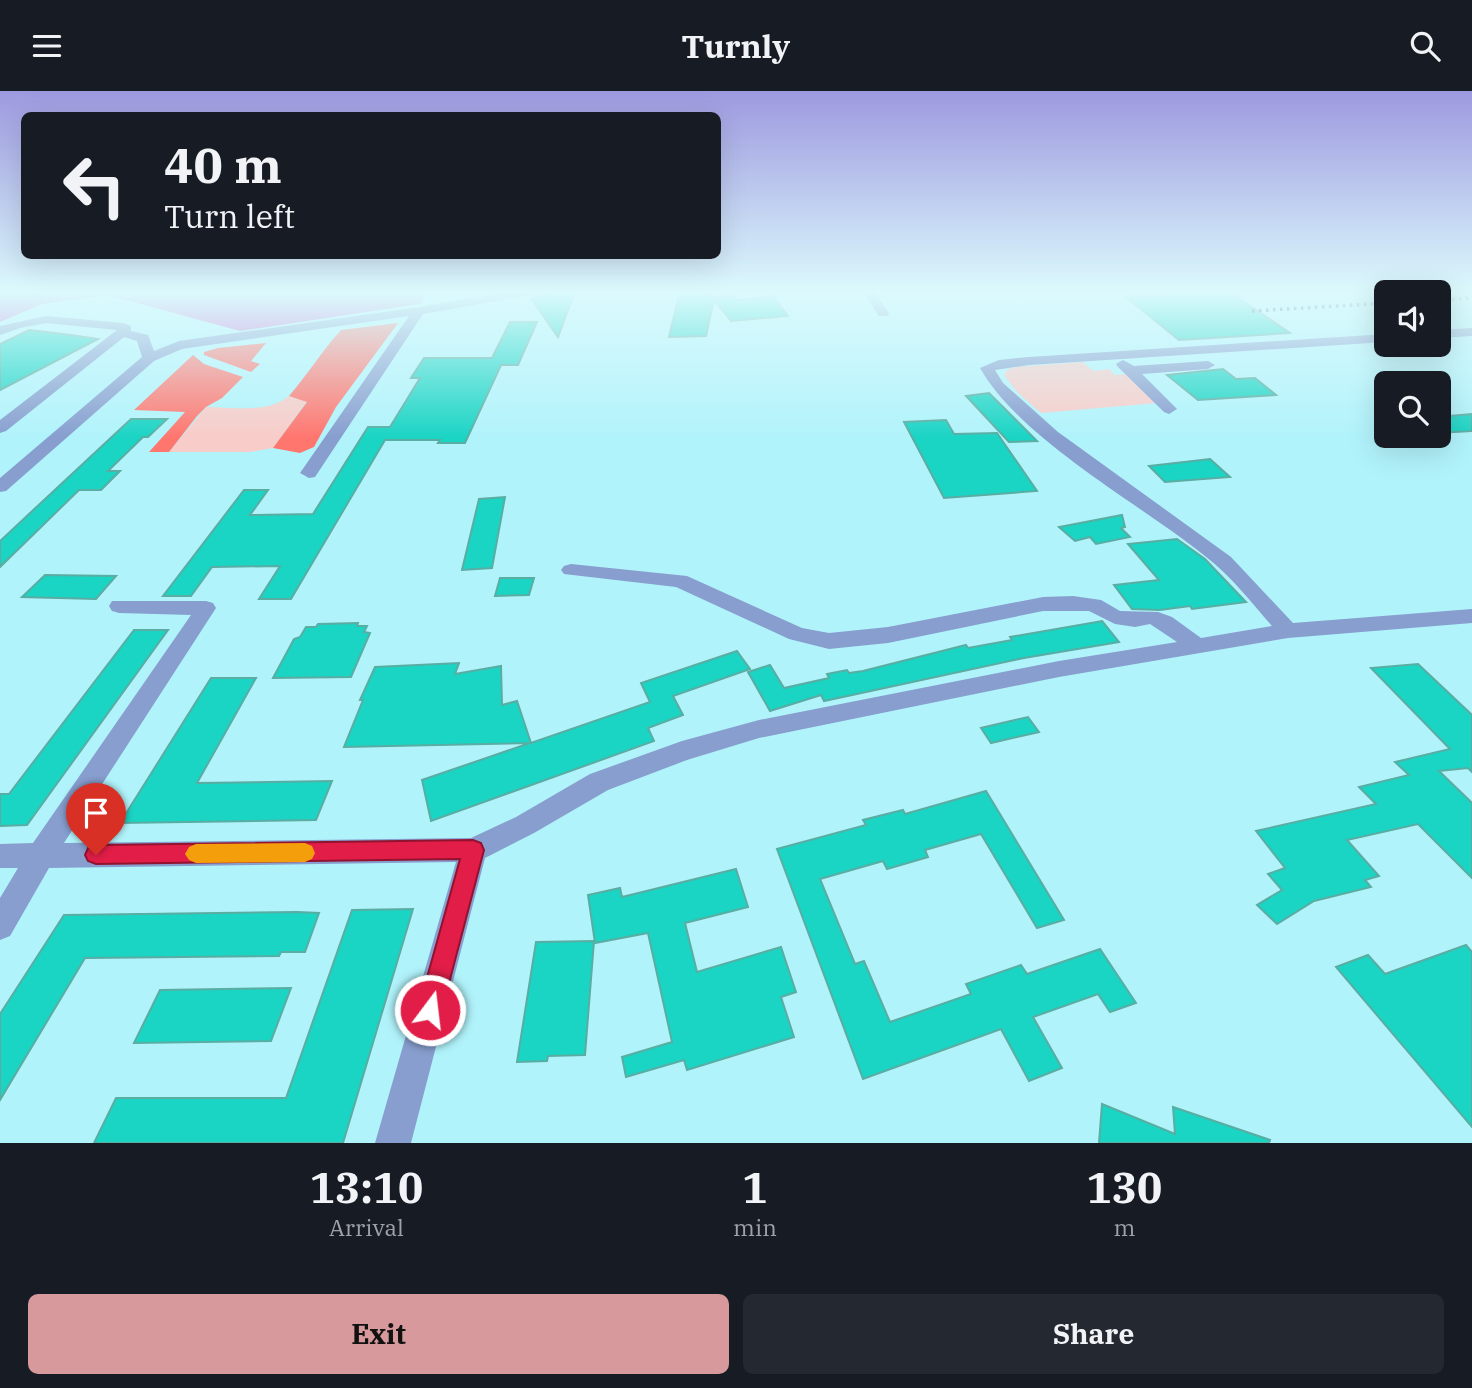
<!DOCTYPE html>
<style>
:root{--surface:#171b24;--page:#242831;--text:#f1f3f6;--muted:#9ea1a6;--accent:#d8999c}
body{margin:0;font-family:"IBM Plex Serif",serif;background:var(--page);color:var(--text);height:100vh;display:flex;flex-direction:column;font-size:26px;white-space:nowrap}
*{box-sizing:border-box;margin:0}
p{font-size:23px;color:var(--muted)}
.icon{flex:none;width:38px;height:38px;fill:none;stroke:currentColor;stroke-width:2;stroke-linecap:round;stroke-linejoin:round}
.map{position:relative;height:1052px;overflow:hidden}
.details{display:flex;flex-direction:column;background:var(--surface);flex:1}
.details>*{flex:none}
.guide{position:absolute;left:21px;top:21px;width:700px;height:147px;border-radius:10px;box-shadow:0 7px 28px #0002;background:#171b24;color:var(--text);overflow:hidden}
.tools{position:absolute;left:1374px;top:189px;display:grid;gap:14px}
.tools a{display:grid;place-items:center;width:77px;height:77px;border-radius:10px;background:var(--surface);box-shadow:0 7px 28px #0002;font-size:35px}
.pin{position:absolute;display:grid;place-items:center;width:60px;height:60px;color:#fff;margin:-72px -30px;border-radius:50% 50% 50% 0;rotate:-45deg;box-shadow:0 0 7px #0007}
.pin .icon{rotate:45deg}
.me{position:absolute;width:77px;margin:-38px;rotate:15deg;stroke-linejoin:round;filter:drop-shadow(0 0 5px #0008)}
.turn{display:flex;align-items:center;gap:24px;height:147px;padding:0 28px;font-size:32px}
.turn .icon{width:91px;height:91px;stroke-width:2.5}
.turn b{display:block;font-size:49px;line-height:60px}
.eta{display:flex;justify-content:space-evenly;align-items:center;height:119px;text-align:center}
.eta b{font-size:42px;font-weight:800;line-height:49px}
.action{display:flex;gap:14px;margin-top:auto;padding:14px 28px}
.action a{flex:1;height:80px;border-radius:10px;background:var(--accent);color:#111;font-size:28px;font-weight:800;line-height:80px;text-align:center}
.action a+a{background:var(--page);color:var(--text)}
header{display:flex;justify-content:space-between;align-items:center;height:91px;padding:0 28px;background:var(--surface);font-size:32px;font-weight:800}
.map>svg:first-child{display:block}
</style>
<header><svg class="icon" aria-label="menu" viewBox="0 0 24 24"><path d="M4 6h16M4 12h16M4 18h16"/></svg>Turnly<svg class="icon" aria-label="search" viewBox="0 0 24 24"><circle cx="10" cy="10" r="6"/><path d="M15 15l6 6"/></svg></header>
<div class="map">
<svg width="1472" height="1052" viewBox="0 0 1472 1052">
<rect width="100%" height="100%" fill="#b1f3fb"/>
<g fill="#f8ccc8">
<path d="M 1083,271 L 1093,280 L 1109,278 L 1115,284 L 1126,283 L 1157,312 L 1041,322 L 1017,301 L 1004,284 L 1007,279 L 1015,276 Z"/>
<path d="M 289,305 L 307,310 L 273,357 L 250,361 L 169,361 L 206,316 C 233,316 267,323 289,305 Z"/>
</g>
<g fill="#ff766f">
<path d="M 398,232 L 336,316 L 314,356 L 300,362 L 273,357 L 307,311 L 289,305 C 308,283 322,260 341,239 Z"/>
<path d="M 266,252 L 251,270 L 260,273 L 251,281 L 204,264 L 204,261 L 218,257 Z"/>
<path d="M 193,264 L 204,273 L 243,286 L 222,307 L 206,316 L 197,325 L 169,361 L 149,361 L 185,321 L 134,319 Z"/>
</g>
<path fill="#cc70d1" d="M 0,200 L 430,200 L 419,213 L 240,240 L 108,204 L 42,213 L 0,231 Z"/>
<g fill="#1ad4c4" stroke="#59ada2" stroke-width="2">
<path d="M 559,200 L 575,200 L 558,246 L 531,207 Z"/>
<path d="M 680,200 L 708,200 L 714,208 L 706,245 L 669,246 Z"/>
<path d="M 1228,200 L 1290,242 L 1179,249 L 1126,206 Z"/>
<path d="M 733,204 L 736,209 L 773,205 L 788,225 L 731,230 L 712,206 Z"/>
<path d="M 510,231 L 537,231 L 518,274 L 501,274 L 465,352 L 438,352 L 440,349 L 385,349 L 291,508 L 259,508 L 280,475 L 212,476 L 191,505 L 163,505 L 244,399 L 268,399 L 250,424 L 313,423 L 368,336 L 390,336 L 420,287 L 411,287 L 424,267 L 492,267 Z"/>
<path d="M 29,239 L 71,244 L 98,248 L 0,299 L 0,253 Z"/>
<path d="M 1223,278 L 1236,288 L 1255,287 L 1276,304 L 1198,309 L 1167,284 Z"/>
<path d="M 989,302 L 1037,350 L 1009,351 L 966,305 Z"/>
<path d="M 1472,323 L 1472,340 L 1438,342 L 1438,326 Z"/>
<path d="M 131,328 L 167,328 L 148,346 L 143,346 L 108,380 L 120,380 L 101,399 L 79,399 L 0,476 L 0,450 Z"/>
<path d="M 946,329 L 954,343 L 997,342 L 1037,400 L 944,407 L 904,331 Z"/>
<path d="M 1210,368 L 1230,386 L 1165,391 L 1149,375 Z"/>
<path d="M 505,406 L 492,477 L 462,479 L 479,408 Z"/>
<path d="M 1122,424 L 1125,436 L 1121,437 L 1130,446 L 1096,453 L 1090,446 L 1075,450 L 1059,436 Z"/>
<path d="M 1177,448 L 1205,468 L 1246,511 L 1192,518 L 1190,515 L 1160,519 L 1132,518 L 1114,494 L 1159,489 L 1128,453 Z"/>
<path d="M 45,484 L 116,485 L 96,508 L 22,506 Z"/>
<path d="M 500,487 L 534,487 L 529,504 L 495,505 Z"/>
<path d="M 1102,530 L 1119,551 L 1024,567 L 824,610 L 821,604 L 770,620 L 748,581 L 770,574 L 784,597 L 829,587 L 827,583 L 847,579 L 849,582 L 863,580 L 966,554 L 968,557 L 1012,549 L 1010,546 Z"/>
<path d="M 358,532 L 357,535 L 367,535 L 364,541 L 370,542 L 351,586 L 273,587 L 294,548 L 300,546 L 306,536 L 316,536 L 318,533 Z"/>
<path d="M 134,539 L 168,539 L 27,734 L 0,735 L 0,703 L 9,703 Z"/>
<path d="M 737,560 L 750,578 L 673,605 L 683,624 L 648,637 L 654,650 L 431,730 L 422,689 L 530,652 L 344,656 L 363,609 L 360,609 L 375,576 L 459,572 L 455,583 L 501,575 L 502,614 L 517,610 L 531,652 L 650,611 L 641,592 Z"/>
<path d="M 1418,573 L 1472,624 L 1472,681 L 1468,677 L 1439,680 L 1472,712 L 1472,787 L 1418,733 L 1347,749 L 1379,785 L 1365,789 L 1371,796 L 1314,810 L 1277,833 L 1257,814 L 1282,799 L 1268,783 L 1285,777 L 1256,740 L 1376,713 L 1359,696 L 1409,684 L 1395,671 L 1450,658 L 1371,577 Z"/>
<path d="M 211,587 L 256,587 L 197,692 L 332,690 L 316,729 L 120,732 Z"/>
<path d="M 1028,626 L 1039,641 L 991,652 L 981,637 Z"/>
<path d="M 986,700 L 1064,829 L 1037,837 L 981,743 L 925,759 L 928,766 L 887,778 L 883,770 L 820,788 L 855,873 L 864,870 L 890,931 L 971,903 L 966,893 L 1021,874 L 1027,883 L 1100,858 L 1136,912 L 1110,921 L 1098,903 L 1033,926 L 1062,977 L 1029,990 L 1001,938 L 863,988 L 777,758 L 866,734 L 863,729 L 903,719 L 905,723 Z"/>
<path d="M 736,778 L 748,816 L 685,832 L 697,881 L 781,856 L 796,901 L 781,906 L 794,946 L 687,979 L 684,969 L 626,986 L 622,966 L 672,951 L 648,842 L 595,852 L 588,804 L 620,797 L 622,806 Z"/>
<path d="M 413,818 L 343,1052 L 94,1052 L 116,1007 L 286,1007 L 352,819 Z"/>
<path d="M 297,821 L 319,822 L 305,861 L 281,861 L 279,865 L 85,867 L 0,1009 L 0,923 L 64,824 Z"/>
<path d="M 594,850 L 585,964 L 548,965 L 547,970 L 517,971 L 536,851 Z"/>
<path d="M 1466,854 L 1472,861 L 1472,1036 L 1336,876 L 1368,864 L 1385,883 Z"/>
<path d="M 291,897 L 271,950 L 134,952 L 160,899 Z"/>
<path d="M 1102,1013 L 1175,1043 L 1173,1016 L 1270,1049 L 1269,1052 L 1099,1052 Z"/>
</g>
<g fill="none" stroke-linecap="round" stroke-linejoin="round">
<g fill="#879ece" fill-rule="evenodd">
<path d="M 511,200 L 537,200 L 531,204 L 423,223 L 315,386 L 309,387 L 300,382 L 409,225 L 182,258 L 154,270 L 6,400 L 0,401 L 0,387 L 142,266 L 137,250 L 124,246 L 6,340 L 0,342 L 0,329 L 117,239 L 46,232 L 20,237 L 0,244 L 0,235 L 46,225 L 123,232 L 131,235 L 131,240 L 148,244 L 154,260 L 179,250 L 419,216 Z"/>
<path d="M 862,200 L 874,200 L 889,222 L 887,225 L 879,225 Z"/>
<path d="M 1362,200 L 1377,200 L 1386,205 L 1386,214 Z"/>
<path d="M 1472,237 L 1472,245 L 1438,247 L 1438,239 Z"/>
<path d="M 1386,243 L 1386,251 L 1029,274 L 995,279 L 1003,292 L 1058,341 L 1231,466 L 1293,532 L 1472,518 L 1472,532 L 1288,547 L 1059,586 L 759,647 L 687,669 L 608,699 L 534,742 L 485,767 L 411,1052 L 375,1052 L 456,771 L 49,777 L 10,845 L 0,849 L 0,807 L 18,777 L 0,777 L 0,753 L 33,752 L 191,524 L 119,522 L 112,520 L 109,515 L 112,510 L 206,510 L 213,512 L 216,517 L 64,752 L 471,747 L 516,726 L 590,683 L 682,650 L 759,629 L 1059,570 L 1177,551 L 1150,533 L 1135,536 L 1115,533 L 1089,520 L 1043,520 L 888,552 L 829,558 L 789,548 L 676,496 L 564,483 L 561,479 L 564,475 L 571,473 L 687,485 L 802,537 L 829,542 L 888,536 L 1043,506 L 1073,505 L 1101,509 L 1120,520 L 1158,521 L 1172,526 L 1201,547 L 1272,535 C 1251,511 1231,485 1205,465 C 1139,412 1021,349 980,277 L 999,269 L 1029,266 Z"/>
<path d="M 1123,269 L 1134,275 L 1208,270 L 1215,274 L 1208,278 L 1142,283 L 1177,318 L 1169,323 L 1164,321 L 1118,276 L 1116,273 Z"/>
</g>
<g stroke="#14383d" stroke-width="3.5" stroke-dasharray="2.5 4.5" stroke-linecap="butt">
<path d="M 1438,209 L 1472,207"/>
<path d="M 1252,220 L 1386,212"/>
</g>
</g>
<linearGradient id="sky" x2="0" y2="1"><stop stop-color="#9d99df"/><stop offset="0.58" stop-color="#dcfafd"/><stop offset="1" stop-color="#dcfafd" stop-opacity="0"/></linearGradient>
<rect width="1472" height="347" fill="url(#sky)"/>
<path fill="#e11d48" stroke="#92132f" stroke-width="2" d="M 473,749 L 481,752 L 484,759 L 442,919 L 438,927 L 430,931 L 421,927 L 418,919 L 460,768 L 96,773 L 88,770 L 85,764 L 88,757 L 96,754 Z"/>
<path fill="#f59e0b" d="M 305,752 L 312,755 L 315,762 L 312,768 L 305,771 L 196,772 L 189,769 L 185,763 L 189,756 L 196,753 Z"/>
</svg>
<div class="tools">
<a><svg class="icon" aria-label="sound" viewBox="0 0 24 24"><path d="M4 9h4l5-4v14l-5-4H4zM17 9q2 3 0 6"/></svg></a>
<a><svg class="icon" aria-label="search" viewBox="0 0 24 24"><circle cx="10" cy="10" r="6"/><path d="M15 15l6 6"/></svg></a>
</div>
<div class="pin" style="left:96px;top:764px;background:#d93025"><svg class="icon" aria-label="arrive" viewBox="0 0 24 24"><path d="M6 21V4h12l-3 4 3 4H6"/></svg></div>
<svg class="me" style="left:430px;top:919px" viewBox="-20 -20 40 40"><circle r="17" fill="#e11d48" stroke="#fff" stroke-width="3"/><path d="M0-11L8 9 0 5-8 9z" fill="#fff"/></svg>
<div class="guide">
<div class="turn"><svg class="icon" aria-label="left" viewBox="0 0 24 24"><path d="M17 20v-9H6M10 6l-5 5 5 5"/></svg><div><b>40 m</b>Turn left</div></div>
</div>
</div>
<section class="details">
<div class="eta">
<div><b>13:10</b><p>Arrival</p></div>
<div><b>1</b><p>min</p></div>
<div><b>130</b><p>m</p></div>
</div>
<div class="action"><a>Exit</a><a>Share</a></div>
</section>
